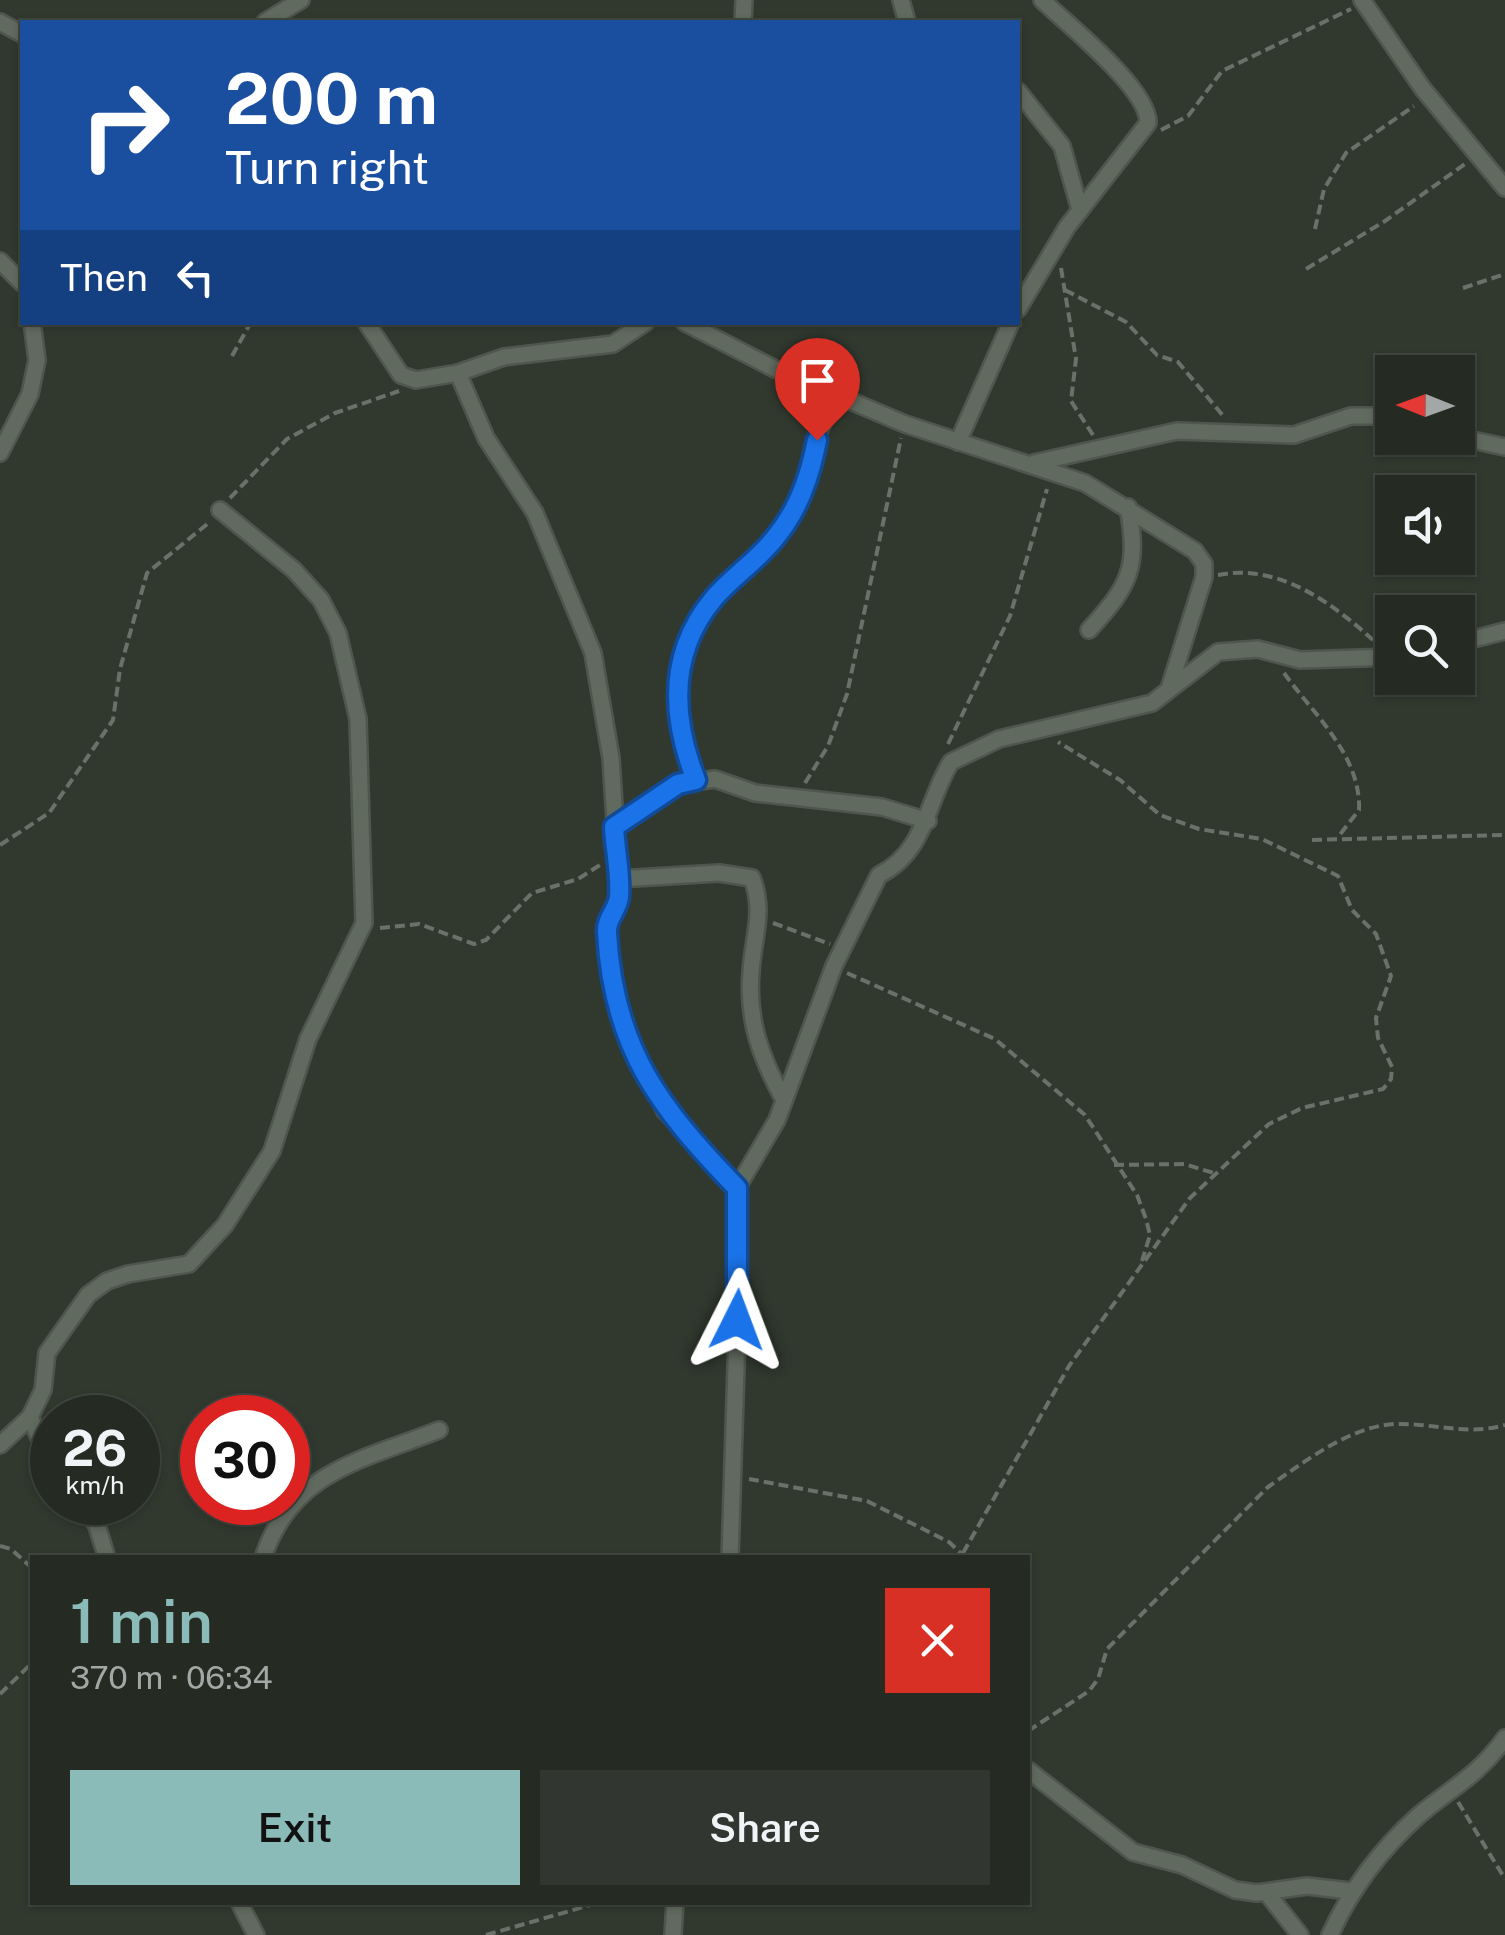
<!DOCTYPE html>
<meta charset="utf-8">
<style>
:root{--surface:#252b23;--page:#313730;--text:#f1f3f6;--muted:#a3a7a6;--line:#424741;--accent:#8bbbb9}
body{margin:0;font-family:"Public Sans",sans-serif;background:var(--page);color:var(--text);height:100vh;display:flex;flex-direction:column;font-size:38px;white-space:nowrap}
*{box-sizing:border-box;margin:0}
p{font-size:32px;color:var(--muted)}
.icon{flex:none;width:55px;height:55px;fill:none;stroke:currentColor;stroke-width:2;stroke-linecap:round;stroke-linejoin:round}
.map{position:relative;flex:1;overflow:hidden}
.side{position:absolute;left:30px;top:1555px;width:1000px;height:350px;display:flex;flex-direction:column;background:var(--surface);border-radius:0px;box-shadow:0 2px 8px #0004,0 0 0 2px var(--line)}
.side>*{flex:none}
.banner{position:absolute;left:20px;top:20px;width:1000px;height:305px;border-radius:0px;box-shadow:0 2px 8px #0004,0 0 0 2px var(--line);background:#1a4fa0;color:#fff;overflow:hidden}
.needle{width:65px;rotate:271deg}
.tools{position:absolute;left:1375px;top:355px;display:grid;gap:20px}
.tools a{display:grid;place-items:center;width:100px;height:100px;border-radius:0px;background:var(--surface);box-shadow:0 2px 8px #0004,0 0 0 2px var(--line);font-size:50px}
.speed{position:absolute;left:30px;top:1395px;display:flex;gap:20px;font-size:50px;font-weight:700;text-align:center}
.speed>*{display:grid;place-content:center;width:130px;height:130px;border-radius:50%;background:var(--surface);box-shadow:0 2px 8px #0004,0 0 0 2px var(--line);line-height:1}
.speed small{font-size:25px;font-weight:400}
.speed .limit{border:15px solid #d22;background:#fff;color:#111}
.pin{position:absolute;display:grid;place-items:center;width:85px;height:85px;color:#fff;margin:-102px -42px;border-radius:50% 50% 50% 0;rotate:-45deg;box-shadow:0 0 10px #0007}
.pin .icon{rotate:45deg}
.me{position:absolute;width:110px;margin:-55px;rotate:3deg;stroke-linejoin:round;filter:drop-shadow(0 0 8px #0008)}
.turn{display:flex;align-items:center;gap:35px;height:210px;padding:0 40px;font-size:45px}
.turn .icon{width:130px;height:130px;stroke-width:2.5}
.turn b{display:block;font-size:70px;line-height:85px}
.then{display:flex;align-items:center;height:95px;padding:0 40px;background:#0003;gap:20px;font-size:38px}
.round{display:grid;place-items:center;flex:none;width:105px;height:105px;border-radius:0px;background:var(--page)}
.head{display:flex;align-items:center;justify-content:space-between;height:170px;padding:0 40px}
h1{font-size:60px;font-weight:600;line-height:75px;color:var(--accent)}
.action{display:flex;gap:20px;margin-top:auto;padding:20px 40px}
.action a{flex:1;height:115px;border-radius:0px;background:var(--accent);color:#111;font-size:40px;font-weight:600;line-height:115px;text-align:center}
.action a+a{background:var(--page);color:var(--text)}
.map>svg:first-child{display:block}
</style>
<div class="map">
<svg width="1505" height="1935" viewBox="0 0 1505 1935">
<rect width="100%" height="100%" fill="#31392f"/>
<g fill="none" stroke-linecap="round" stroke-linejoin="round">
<g stroke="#4f564d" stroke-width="20">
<g id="street">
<path d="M 901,0 L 907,22"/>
<path d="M 1362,0 L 1423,89 L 1505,188"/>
<path d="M 0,22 L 22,34"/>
<path d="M 265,22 L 301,0"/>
<path d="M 743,22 L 744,0"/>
<path d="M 1018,91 L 1062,146 L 1080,210"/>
<path d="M 0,261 L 22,283"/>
<path d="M 1018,309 L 1067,227 L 1148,123 C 1149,89 1067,24 1042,0"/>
<path d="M 366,322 L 401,375 L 416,380 L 458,373 L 504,357 L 613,344 L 646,322"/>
<path d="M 684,322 L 775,369 L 905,424 L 1085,483 L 1195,551 L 1204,564 L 1204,577 L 1170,686"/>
<path d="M 458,373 L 486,438 L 535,513 L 593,653 L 611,758 L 620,899 L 606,926 L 612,978 L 630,1042 L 665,1111 L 737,1188"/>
<path d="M 1458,437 L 1505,447"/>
<path d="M 958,442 L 1011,322"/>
<path d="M 0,453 L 30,394 L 37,360 L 32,322"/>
<path d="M 1034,463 L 1177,431 L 1294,435 L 1351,416 L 1392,416"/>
<path d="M 1089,630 C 1130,585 1139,568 1128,507"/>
<path d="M 1458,643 L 1505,631"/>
<path d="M 696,780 C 667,706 669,641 729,583 C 753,560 778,539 794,509 C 814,473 810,425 841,398"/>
<path d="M 614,827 L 678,784 L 715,779 L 755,793 L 882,807 L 928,821"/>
<path d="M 618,879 L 719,873 L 752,878 C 765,912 753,937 751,972 C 747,1021 761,1058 784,1100"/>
<path d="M 30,1417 L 52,1467"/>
<path d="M 0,1445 L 30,1417 L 43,1390 L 47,1353 L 88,1295 L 107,1281 L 128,1274 L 189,1264 L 225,1225 L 272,1151 L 308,1039 L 364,923 L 358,719 L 338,633 L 321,600 L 294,570 L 220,510"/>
<path d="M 82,1502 L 97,1526 L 107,1558"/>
<path d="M 263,1558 C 291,1471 363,1460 439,1430"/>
<path d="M 730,1558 L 739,1271 L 737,1188 L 777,1120 L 834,966 L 879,875 C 926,852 927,800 951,762 L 999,739 L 1152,703 L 1218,652 L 1258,649 L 1300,660 L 1392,657"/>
<path d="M 1028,1770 L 1133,1852 L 1182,1865 L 1235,1890 L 1257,1893 L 1307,1886 L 1350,1891"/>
<path d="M 1266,1892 L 1300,1935"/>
<path d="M 239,1902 L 256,1935"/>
<path d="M 673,1935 L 675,1902"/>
<path d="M 1330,1935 C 1351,1889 1380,1850 1418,1816 C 1453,1786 1476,1778 1505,1738"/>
</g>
</g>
<g stroke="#6a7168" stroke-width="4" stroke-dasharray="10 5" stroke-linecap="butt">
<path d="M 1161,130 L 1188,116 L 1222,71 L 1351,9"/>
<path d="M 1315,229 L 1324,189 L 1346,153 L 1414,106"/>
<path d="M 1061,268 L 1076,359 L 1071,401 L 1093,435"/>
<path d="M 1306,269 L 1385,221 L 1465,164"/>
<path d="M 1463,288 L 1505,274"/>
<path d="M 1065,290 L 1126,322 L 1157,355 L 1178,362 L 1225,418"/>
<path d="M 232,356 L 251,322"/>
<path d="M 230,498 L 287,439 L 335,413 L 399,391"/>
<path d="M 1218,575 C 1278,563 1331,602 1373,640"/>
<path d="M 1284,673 C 1314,715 1361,755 1359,810 L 1338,837"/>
<path d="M 948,744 L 1010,616 L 1047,489"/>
<path d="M 805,783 L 828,746 L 847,694 L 901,438"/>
<path d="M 1312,840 L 1505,835"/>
<path d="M 0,845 L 49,813 L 113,720 L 120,669 L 147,573 L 211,521"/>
<path d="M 773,923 L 830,944"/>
<path d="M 380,928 L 419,924 L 474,944 L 486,940 L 532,893 L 578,879 L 600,865"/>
<path d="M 847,973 L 995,1039 L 1085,1115 L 1137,1195 L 1146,1219 L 1150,1235 L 1142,1261"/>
<path d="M 1114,1165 L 1184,1164 L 1217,1174"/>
<path d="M 749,1479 L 867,1501 L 949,1542 L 966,1558"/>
<path d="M 0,1546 L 11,1549 L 32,1568"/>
<path d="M 963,1553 L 1069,1366 L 1190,1198 L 1269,1124 L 1302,1108 L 1383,1089 L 1391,1079 L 1392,1067 L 1378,1038 L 1376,1018 L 1391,976 L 1376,934 L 1352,910 L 1338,876 L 1262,839 L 1199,829 L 1160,815 L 1120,780 L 1058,742"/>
<path d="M 0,1694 L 32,1663"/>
<path d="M 1028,1731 L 1089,1691 L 1098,1679 L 1107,1649 L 1268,1487 C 1304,1462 1350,1426 1395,1424 C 1434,1423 1466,1436 1505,1425"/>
<path d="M 1458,1802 L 1505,1879"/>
<path d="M 486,1935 L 601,1902"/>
</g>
<use href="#street" stroke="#616a5f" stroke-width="15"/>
</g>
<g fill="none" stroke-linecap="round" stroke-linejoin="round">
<g stroke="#114b97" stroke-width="25">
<path id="route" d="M 737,1320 L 737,1188 C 660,1108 613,1049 607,932 C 606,919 618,909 619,897 C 621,875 615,849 614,827 L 678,784 L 696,780 C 671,717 668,653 714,598 C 733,576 757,561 775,538 C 799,509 810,476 817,440"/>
</g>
<use href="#route" stroke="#1a73e8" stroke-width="18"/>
</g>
</svg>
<div class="tools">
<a><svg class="needle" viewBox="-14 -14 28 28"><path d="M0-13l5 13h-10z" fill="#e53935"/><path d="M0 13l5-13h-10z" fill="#a3a7a6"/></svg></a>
<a><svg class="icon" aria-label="sound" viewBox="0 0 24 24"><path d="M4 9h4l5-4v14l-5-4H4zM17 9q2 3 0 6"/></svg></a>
<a><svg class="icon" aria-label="search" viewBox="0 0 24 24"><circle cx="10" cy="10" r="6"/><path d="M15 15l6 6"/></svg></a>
</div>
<div class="speed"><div>26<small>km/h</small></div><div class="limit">30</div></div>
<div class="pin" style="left:817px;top:440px;background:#d93025"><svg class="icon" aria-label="arrive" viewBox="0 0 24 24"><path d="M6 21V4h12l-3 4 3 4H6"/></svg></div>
<svg class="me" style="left:737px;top:1320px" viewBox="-20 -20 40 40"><path d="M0-17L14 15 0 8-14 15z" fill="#1a73e8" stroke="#fff" stroke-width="4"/></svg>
<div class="banner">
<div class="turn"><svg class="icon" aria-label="right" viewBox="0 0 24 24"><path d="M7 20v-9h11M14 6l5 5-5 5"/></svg><div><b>200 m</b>Turn right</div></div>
<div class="then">Then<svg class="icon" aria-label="left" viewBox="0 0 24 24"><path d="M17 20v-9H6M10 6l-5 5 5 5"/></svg></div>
</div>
<section class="side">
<div class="head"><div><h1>1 min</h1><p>370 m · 06:34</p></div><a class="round" style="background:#d93025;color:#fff"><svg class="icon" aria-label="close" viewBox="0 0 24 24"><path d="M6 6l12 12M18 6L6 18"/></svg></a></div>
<div class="action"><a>Exit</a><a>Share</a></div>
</section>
</div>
